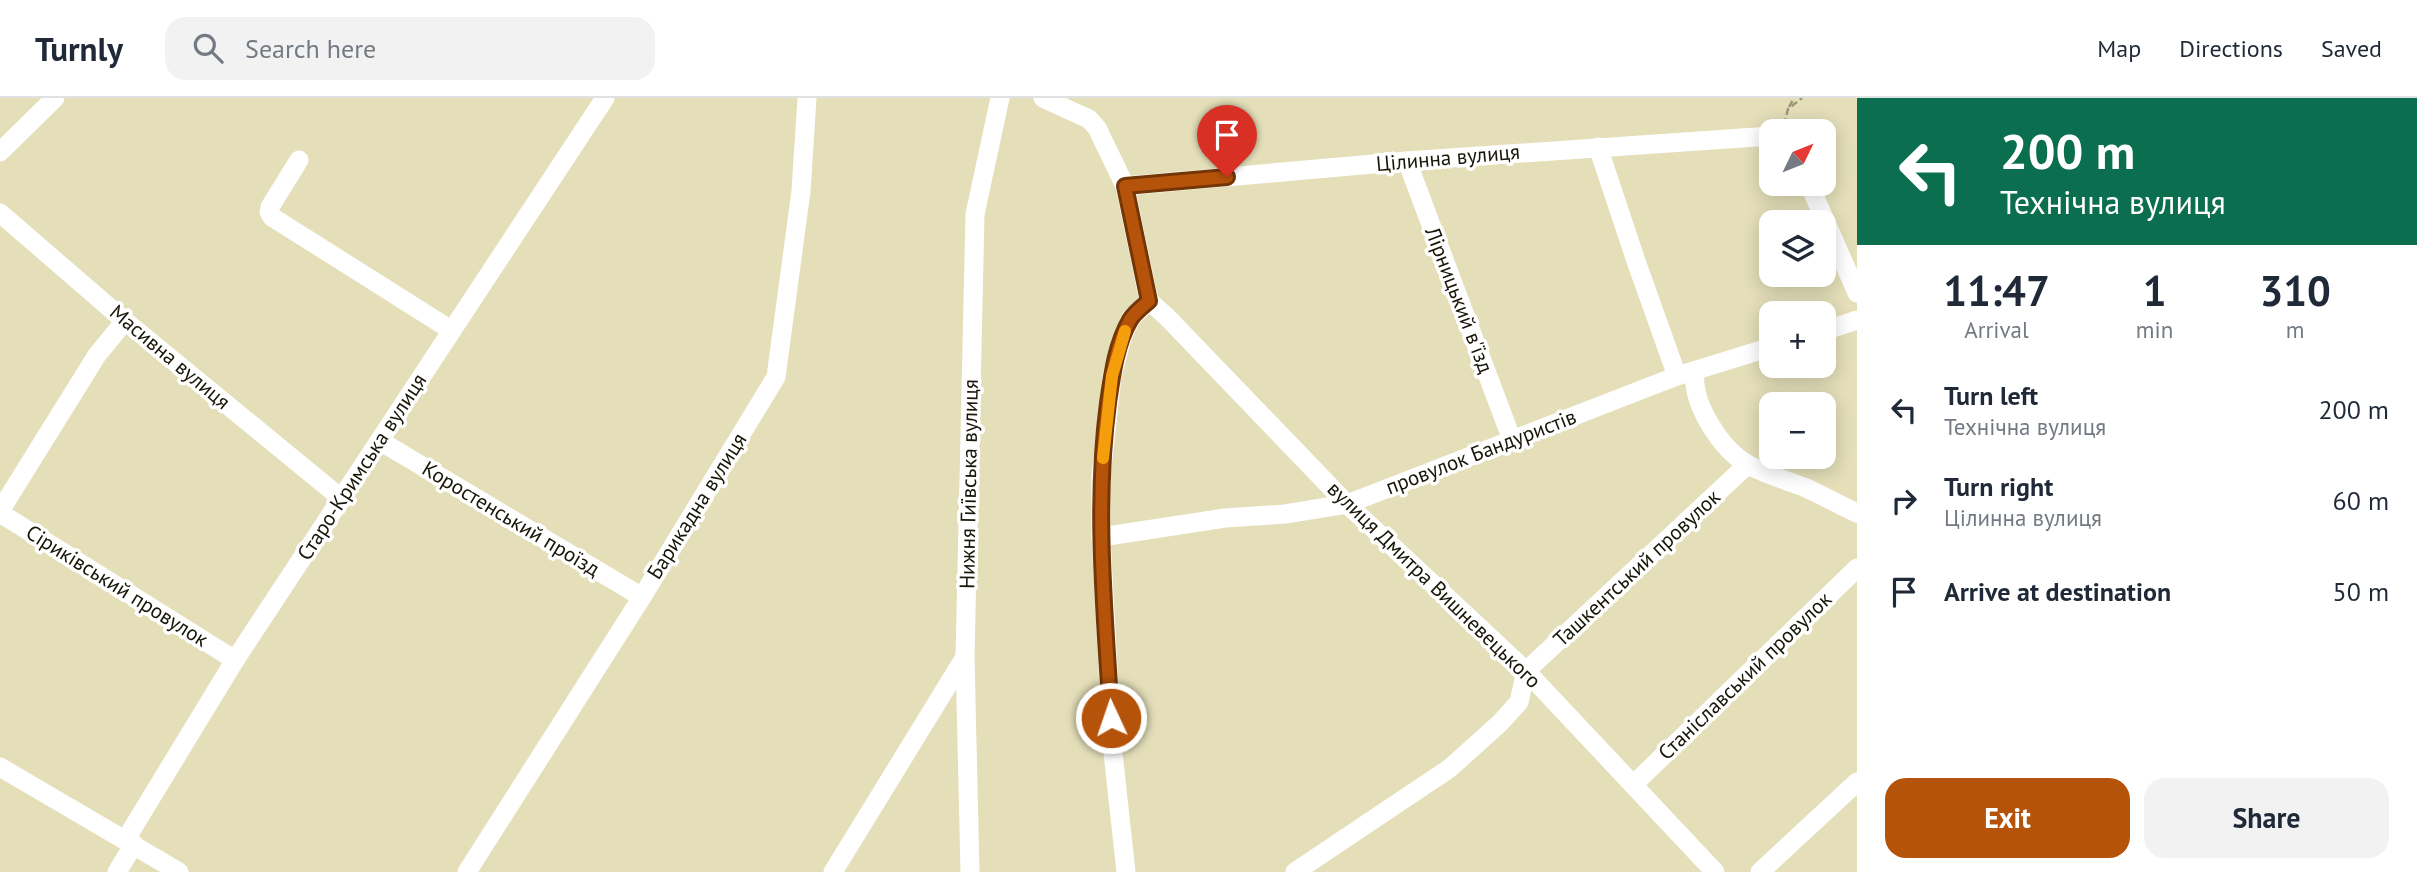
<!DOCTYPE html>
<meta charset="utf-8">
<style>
:root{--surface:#fff;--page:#f2f2f3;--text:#1f2937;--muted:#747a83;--line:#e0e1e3;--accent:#b45309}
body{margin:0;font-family:"PT Sans",sans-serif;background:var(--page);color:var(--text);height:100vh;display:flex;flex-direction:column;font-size:26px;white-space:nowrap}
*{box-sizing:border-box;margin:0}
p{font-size:23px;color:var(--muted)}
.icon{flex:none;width:38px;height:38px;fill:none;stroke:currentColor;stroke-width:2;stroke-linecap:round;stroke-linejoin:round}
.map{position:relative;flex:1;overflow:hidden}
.drawer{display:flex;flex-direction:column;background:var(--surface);width:560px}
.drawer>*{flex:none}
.top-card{background:#0b6e4f;color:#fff;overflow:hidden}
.needle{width:46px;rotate:47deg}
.tools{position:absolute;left:1759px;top:21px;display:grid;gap:14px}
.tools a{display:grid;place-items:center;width:77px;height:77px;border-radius:14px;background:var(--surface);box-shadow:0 4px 18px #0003;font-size:35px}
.pin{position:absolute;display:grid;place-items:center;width:60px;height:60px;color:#fff;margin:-72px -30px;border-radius:50% 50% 50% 0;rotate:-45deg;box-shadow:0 0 7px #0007}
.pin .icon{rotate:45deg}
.me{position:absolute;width:77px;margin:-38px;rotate:357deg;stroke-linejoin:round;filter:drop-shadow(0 0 5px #0008)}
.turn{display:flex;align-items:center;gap:24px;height:147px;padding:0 28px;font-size:32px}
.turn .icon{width:91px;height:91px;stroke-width:2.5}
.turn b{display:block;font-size:49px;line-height:60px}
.eta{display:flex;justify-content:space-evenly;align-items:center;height:119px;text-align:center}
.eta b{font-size:42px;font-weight:800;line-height:49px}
.button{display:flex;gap:14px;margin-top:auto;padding:14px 28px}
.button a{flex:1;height:80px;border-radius:21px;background:var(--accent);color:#fff;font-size:28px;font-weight:800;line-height:80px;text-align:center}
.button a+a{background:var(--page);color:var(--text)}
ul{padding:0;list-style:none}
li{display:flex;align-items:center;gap:21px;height:91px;padding:0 28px}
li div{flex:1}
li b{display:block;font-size:26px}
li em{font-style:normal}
header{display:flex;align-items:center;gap:42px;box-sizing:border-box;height:98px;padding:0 35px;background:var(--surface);border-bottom:2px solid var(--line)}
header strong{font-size:33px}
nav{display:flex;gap:38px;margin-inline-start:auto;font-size:24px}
.search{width:490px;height:63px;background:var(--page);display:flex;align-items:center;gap:18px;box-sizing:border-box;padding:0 24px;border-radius:21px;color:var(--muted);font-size:26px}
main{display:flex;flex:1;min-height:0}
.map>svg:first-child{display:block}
</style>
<header>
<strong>Turnly</strong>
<div class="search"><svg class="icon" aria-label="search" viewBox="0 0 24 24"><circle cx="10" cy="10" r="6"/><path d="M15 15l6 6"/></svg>Search here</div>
<nav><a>Map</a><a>Directions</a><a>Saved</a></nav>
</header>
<main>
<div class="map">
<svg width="1857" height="774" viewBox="0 0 1857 774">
<rect width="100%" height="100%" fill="#e4dfb9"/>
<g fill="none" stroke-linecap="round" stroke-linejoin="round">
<g stroke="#9b977a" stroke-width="2.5" stroke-dasharray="7 3.5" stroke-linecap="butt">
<path d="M 1789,9 L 1794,0"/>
<path d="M 1784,27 L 1788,11 L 1802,0"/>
</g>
<g stroke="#fff" stroke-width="19">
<path d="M 1043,0 L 1089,21 L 1097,30 L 1125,88 L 1149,203 L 1131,220 L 1122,240 L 1112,278 L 1101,379 L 1101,439 L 1112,646 L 1126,774"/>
<path d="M 1598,49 L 1636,163 L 1677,278"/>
<path d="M 0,54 L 55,0"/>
<path d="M 299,62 L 270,109 L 269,114 L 272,119 L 451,232"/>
<path d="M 1407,63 L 1512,342"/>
<path d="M 1809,86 L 1857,195"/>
<path d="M 1125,88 L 1407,63 L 1771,38"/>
<path d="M 0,115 L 125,223 L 342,401"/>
<path d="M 1149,203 L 1167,219 L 1347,406 L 1526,573 L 1715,774"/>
<path d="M 1824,233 L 1857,222"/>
<path d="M 1695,273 C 1691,305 1721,352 1749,367 C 1766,377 1786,382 1804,389 C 1822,397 1839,407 1857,415"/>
<path d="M 380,343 L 642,499"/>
<path d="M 0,413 L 97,257 L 125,223"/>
<path d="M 0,415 L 235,562"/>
<path d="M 1101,439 L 1225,420 L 1285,416 L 1347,406 L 1677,278 L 1771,249"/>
<path d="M 0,669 L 179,774"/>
<path d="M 1633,687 L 1857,470"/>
<path d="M 126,741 L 235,562 L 605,0"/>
<path d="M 117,774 L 134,746"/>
<path d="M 467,774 L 642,499 L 776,279 L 801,93 L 807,0"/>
<path d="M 833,774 L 965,559"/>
<path d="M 970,774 L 965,559 L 975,116 L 1000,0"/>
<path d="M 1295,774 L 1450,670 L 1500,625 L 1519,604 L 1526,573 L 1747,367"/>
<path d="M 1760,774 L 1857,684"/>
</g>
</g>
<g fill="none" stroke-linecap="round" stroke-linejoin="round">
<g stroke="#753606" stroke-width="18">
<path id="route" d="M 1111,620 C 1105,515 1094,410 1108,305 C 1112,277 1116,246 1130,222 C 1134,215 1142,209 1149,203 L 1125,88 L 1227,79"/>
</g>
<use href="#route" stroke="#b45309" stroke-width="12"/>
<path stroke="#f59e0b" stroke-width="12" d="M 1103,360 L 1112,278 L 1125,233"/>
</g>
<g text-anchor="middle" stroke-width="7" stroke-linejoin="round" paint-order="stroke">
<g font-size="21" fill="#181608" stroke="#fff">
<text transform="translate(1448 60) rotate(-5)" y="7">Цілинна вулиця</text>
<text transform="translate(1459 202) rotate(69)" y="7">Лірницький в'їзд</text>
<text transform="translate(170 259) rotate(40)" y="7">Масивна вулиця</text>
<text transform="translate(1481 354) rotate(-21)" y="7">провулок Бандуристів</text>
<text transform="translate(362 369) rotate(-57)" y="7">Старо-Кримська вулиця</text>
<text transform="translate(969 386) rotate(-89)" y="7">Нижня Гиївська вулиця</text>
<text transform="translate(697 408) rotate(-58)" y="7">Барикадна вулиця</text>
<text transform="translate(511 421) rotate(31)" y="7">Коростенський проїзд</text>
<text transform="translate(1637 470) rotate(-43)" y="7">Ташкентський провулок</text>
<text transform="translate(1434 487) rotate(44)" y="7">вулиця Дмитра Вишневецького</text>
<text transform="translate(117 488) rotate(32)" y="7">Сіриківський провулок</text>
<text transform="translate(1745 578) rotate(-44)" y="7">Станіславський провулок</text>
</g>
</g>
</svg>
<div class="tools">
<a><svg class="needle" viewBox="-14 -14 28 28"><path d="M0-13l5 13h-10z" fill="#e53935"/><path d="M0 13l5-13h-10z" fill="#747a83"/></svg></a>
<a><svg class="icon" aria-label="layers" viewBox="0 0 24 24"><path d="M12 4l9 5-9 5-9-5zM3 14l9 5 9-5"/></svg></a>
<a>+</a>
<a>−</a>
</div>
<div class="pin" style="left:1227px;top:79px;background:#d93025"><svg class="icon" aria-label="arrive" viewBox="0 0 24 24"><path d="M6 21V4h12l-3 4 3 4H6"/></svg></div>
<svg class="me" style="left:1111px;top:620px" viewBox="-20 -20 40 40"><circle r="17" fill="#b45309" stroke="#fff" stroke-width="3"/><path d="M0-11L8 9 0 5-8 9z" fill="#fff"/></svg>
</div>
<section class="drawer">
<div class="top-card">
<div class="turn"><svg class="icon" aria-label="left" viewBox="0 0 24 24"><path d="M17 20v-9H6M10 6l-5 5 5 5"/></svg><div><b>200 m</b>Технічна вулиця</div></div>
</div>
<div class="eta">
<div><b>11:47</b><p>Arrival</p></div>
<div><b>1</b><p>min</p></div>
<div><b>310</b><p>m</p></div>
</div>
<ul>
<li><svg class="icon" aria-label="left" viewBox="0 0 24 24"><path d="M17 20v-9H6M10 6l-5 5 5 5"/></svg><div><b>Turn left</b><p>Технічна вулиця</p></div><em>200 m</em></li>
<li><svg class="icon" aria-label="right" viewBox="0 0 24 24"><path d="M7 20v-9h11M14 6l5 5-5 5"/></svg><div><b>Turn right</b><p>Цілинна вулиця</p></div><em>60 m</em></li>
<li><svg class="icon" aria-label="arrive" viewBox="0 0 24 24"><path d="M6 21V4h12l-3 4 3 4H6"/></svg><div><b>Arrive at destination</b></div><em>50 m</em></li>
</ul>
<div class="button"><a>Exit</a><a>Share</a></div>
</section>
</main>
